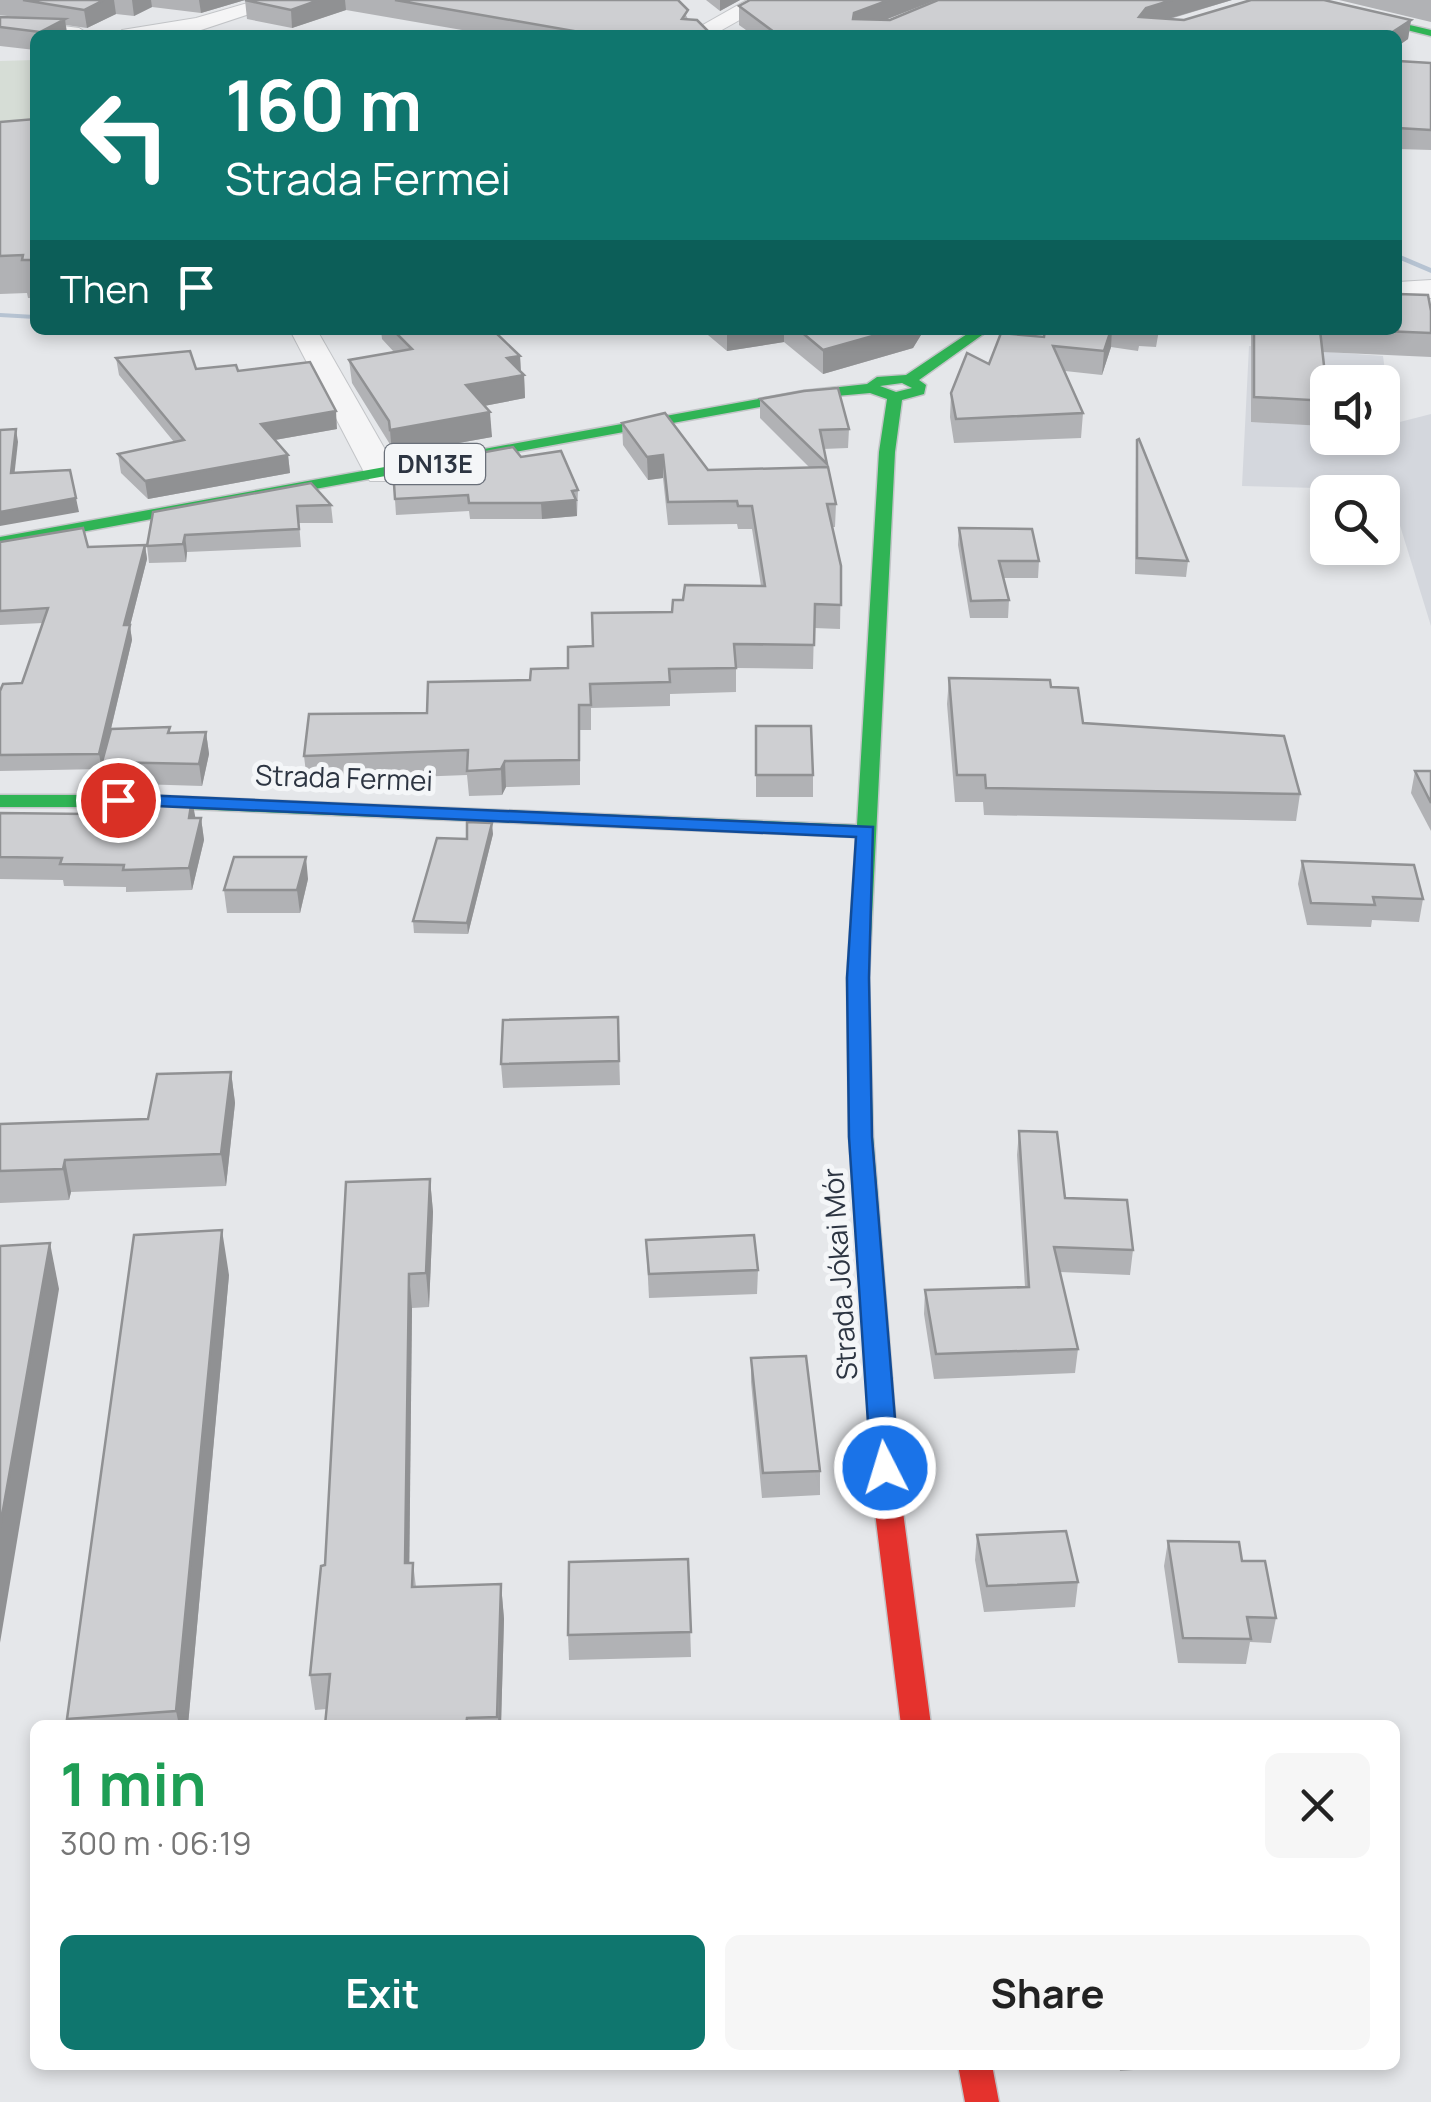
<!DOCTYPE html>
<meta charset="utf-8">
<style>
:root{--surface:#fff;--page:#f6f6f6;--text:#222;--muted:#767676;--accent:#0f766e}
body{margin:0;font-family:Manrope,sans-serif;background:var(--page);color:var(--text);height:100vh;display:flex;flex-direction:column;font-size:38px;white-space:nowrap}
*{box-sizing:border-box;margin:0}
p{font-size:32px;color:var(--muted)}
.icon{flex:none;width:55px;height:55px;fill:none;stroke:currentColor;stroke-width:2;stroke-linecap:round;stroke-linejoin:round}
.map{position:relative;flex:1;overflow:hidden}
.drawer{position:absolute;left:30px;top:1720px;width:1370px;height:350px;display:flex;flex-direction:column;background:var(--surface);border-radius:15px;box-shadow:0 5px 15px #0003}
.drawer>*{flex:none}
.top-card{position:absolute;left:30px;top:30px;width:1372px;height:305px;border-radius:15px;box-shadow:0 5px 15px #0003;background:#0f766e;color:#fff;overflow:hidden}
.tools{position:absolute;left:1310px;top:365px;display:grid;gap:20px}
.tools a{display:grid;place-items:center;width:90px;height:90px;border-radius:15px;background:var(--surface);box-shadow:0 5px 15px #0003;font-size:50px}
.pin{position:absolute;display:grid;place-items:center;width:85px;height:85px;color:#fff;margin:-42px;border:5px solid #fff;border-radius:50%;box-shadow:0 2px 10px #0007}
.me{position:absolute;width:110px;margin:-55px;rotate:355deg;stroke-linejoin:round;filter:drop-shadow(0 0 8px #0008)}
.turn{display:flex;align-items:center;gap:35px;height:210px;padding:0 30px;font-size:45px}
.turn .icon{width:130px;height:130px;stroke-width:2.5}
.turn b{display:block;font-size:70px;line-height:85px}
.then{display:flex;align-items:center;height:95px;padding:0 30px;background:#0003;gap:20px;font-size:38px}
.round{display:grid;place-items:center;flex:none;width:105px;height:105px;border-radius:15px;background:var(--page)}
.head{display:flex;align-items:center;justify-content:space-between;height:170px;padding:0 30px}
h1{font-size:60px;font-weight:700;line-height:75px;color:#1e9e55}
.button{display:flex;gap:20px;margin-top:auto;padding:20px 30px}
.button a{flex:1;height:115px;border-radius:15px;background:var(--accent);color:#fff;font-size:40px;font-weight:700;line-height:115px;text-align:center}
.button a+a{background:var(--page);color:var(--text)}
.map>svg:first-child{display:block}
</style>
<div class="map">
<svg width="1431" height="2102" viewBox="0 0 1431 2102">
<rect width="100%" height="100%" fill="#e5e7ea"/>
<path fill="#d4d7dd" fill-rule="evenodd" d="M 1249,346 L 1383,356 L 1392,424 L 1431,414 L 1431,626 L 1389,490 L 1242,486 ZM 1328,382 L 1382,382 L 1382,438 L 1328,438 Z"/>
<path fill="#d6ddd6" d="M 35,60 L 35,141 L 0,142 L 0,61 Z"/>
<g fill="none" stroke-linecap="round" stroke-linejoin="round">
<g fill="#b6c3d2" fill-rule="evenodd">
<path d="M 1398,254 L 1431,268 L 1431,273 L 1398,259 Z"/>
<path d="M 0,313 L 35,315 L 35,319 L 0,317 Z"/>
</g>
<g stroke="#c3c5c8" stroke-width="2">
<g id="street">
<path d="M 258,0 L 292,0 L 198,31 L 119,35 L 122,30 L 196,18 Z"/>
<path d="M 747,0 L 775,0 L 713,35 L 685,35 Z"/>
<path d="M 0,18 L 79,28 L 90,35 L 0,32 Z"/>
<path d="M 1431,280 L 1431,298 L 1398,298 L 1398,282 Z"/>
<path d="M 290,330 L 318,332 L 399,474 L 394,481 L 370,481 L 365,474 Z"/>
</g>
</g>
<g stroke="#c3c5c8" stroke-width="3">
<g id="fast">
<path d="M 1286,0 L 1304,0 L 1431,30 L 1431,36 Z"/>
<path d="M 973,330 L 989,330 L 919,380 L 926,385 L 924,394 L 902,400 L 895,452 L 869,978 L 873,1137 L 892,1378 L 888,1385 L 870,1385 L 866,1378 L 849,1137 L 847,978 L 856,837 L 142,807 L 0,807 L 0,795 L 142,795 L 857,825 L 879,452 L 887,399 L 870,393 L 803,399 L 0,547 L 0,537 L 803,391 L 867,384 L 877,377 L 906,375 ZM 902,383 L 912,388 L 896,392 L 880,386 Z"/>
</g>
</g>
<g stroke="#c3c5c8" stroke-width="3">
<g id="jam">
<path d="M 879,1369 L 888,1371 L 892,1378 L 902,1504 L 931,1725 L 901,1725 L 874,1504 L 866,1378 L 870,1371 Z"/>
<path d="M 958,2065 L 992,2065 L 999,2102 L 965,2102 Z"/>
</g>
</g>
<use href="#street" fill="#f5f5f6" fill-rule="evenodd"/>
<use href="#fast" fill="#30b455" fill-rule="evenodd"/>
<use href="#jam" fill="#e5322d" fill-rule="evenodd"/>
</g>
<g fill="#b1b2b5">
<path d="M 0,0 L 245,0 L 201,13 L 152,7 L 134,16 L 116,14 L 87,28 L 66,25 L 67,35 L 35,35 L 35,50 L 0,46 L 0,17 L 22,18 L 0,15 Z"/>
<path d="M 245,0 L 678,0 L 688,19 L 712,35 L 491,35 L 346,10 L 292,28 L 247,19 Z"/>
<path d="M 706,0 L 740,0 L 720,11 Z"/>
<path d="M 750,0 L 936,0 L 885,20 L 890,20 L 938,0 L 1232,0 L 1170,19 L 1184,20 L 1251,0 L 1324,0 L 1411,20 L 1408,39 L 1398,46 L 1398,35 L 753,35 L 739,25 L 739,6 Z"/>
<path d="M 1339,0 L 1431,0 L 1431,22 Z"/>
<path d="M 1398,61 L 1431,63 L 1431,150 L 1398,149 Z"/>
<path d="M 35,119 L 35,298 L 28,298 L 27,293 L 0,294 L 0,122 Z"/>
<path d="M 1431,311 L 1431,357 L 1322,352 L 1328,398 L 1324,426 L 1251,422 L 1251,330 L 1398,330 Z"/>
<path d="M 381,330 L 493,330 L 520,356 L 521,372 L 524,375 L 525,398 L 484,406 L 492,437 L 392,455 L 391,446 L 352,383 L 349,360 L 394,352 L 382,339 Z"/>
<path d="M 702,330 L 924,330 L 913,348 L 823,374 L 784,342 L 727,351 Z"/>
<path d="M 1045,330 L 1159,330 L 1156,347 L 1139,346 L 1138,351 L 1111,347 L 1102,375 L 1065,371 L 1083,413 L 1081,438 L 954,443 L 950,417 L 951,393 L 989,364 L 1044,337 Z"/>
<path d="M 116,358 L 196,369 L 238,371 L 337,429 L 275,440 L 288,455 L 290,473 L 148,499 L 121,473 L 118,454 L 174,442 L 119,375 Z"/>
<path d="M 760,399 L 849,429 L 848,448 L 823,449 L 836,504 L 835,527 L 832,527 L 841,566 L 840,629 L 814,628 L 813,669 L 736,668 L 736,692 L 670,694 L 670,706 L 591,708 L 591,730 L 580,730 L 580,785 L 506,787 L 502,795 L 469,796 L 467,775 L 307,781 L 304,756 L 427,713 L 568,668 L 593,646 L 672,612 L 683,600 L 761,586 L 752,529 L 738,529 L 737,524 L 668,525 L 663,478 L 648,480 L 623,445 L 622,423 L 708,470 L 810,468 L 760,418 Z"/>
<path d="M 1137,440 L 1188,561 L 1186,577 L 1135,574 L 1136,454 Z"/>
<path d="M 521,457 L 578,490 L 577,516 L 542,519 L 470,519 L 469,511 L 396,515 L 393,469 Z"/>
<path d="M 331,505 L 333,523 L 299,523 L 301,547 L 187,552 L 186,562 L 149,563 L 147,546 L 153,512 Z"/>
<path d="M 959,528 L 1039,561 L 1038,578 L 1003,578 L 1009,600 L 1008,618 L 970,618 L 958,545 Z"/>
<path d="M 0,542 L 88,547 L 145,545 L 147,559 L 130,626 L 132,640 L 111,729 L 171,733 L 206,732 L 209,754 L 202,786 L 106,783 L 103,765 L 102,769 L 0,771 L 0,691 L 22,683 L 43,623 L 0,625 Z"/>
<path d="M 949,678 L 1051,687 L 1083,723 L 1300,794 L 1296,821 L 984,815 L 983,802 L 955,802 L 947,704 Z"/>
<path d="M 756,726 L 813,775 L 813,797 L 756,797 Z"/>
<path d="M 1415,771 L 1431,771 L 1431,831 L 1411,793 Z"/>
<path d="M 0,813 L 201,818 L 204,840 L 192,890 L 126,892 L 126,887 L 64,886 L 63,880 L 0,879 Z"/>
<path d="M 493,834 L 468,934 L 414,933 L 413,921 L 467,839 Z"/>
<path d="M 1302,861 L 1423,899 L 1419,922 L 1372,920 L 1371,927 L 1307,925 L 1298,884 Z"/>
<path d="M 308,879 L 300,913 L 227,913 L 224,890 Z"/>
<path d="M 618,1017 L 620,1085 L 503,1088 L 501,1064 Z"/>
<path d="M 231,1072 L 235,1103 L 226,1186 L 71,1192 L 69,1200 L 0,1203 L 0,1124 L 148,1119 Z"/>
<path d="M 1019,1131 L 1065,1198 L 1133,1250 L 1130,1275 L 1060,1272 L 1078,1349 L 1075,1373 L 934,1379 L 924,1314 L 925,1290 L 1025,1287 L 1017,1155 Z"/>
<path d="M 430,1179 L 433,1212 L 429,1307 L 412,1308 L 409,1563 L 413,1563 L 416,1587 L 501,1584 L 504,1619 L 501,1725 L 325,1725 L 327,1709 L 315,1710 L 310,1675 Z"/>
<path d="M 646,1240 L 758,1270 L 757,1294 L 649,1298 Z"/>
<path d="M 229,1275 L 188,1725 L 68,1725 L 67,1719 Z"/>
<path d="M 751,1358 L 820,1471 L 820,1495 L 762,1498 L 751,1382 Z"/>
<path d="M 977,1535 L 1078,1582 L 1075,1607 L 984,1612 L 975,1560 Z"/>
<path d="M 1168,1541 L 1242,1561 L 1276,1618 L 1271,1643 L 1250,1642 L 1246,1664 L 1178,1663 L 1164,1566 Z"/>
<path d="M 688,1559 L 691,1657 L 569,1660 L 568,1635 Z"/>
<path d="M 1119,2065 L 1175,2065 L 1174,2067 L 1120,2071 Z"/>
</g>
<g fill="#909193">
<path d="M 104,0 L 114,0 L 116,14 L 87,28 L 84,10 Z"/>
<path d="M 132,0 L 151,0 L 152,7 L 134,16 Z"/>
<path d="M 199,0 L 245,0 L 201,13 Z"/>
<path d="M 319,0 L 345,0 L 346,10 L 292,28 L 291,10 Z"/>
<path d="M 720,0 L 740,0 L 720,11 Z"/>
<path d="M 889,0 L 936,0 L 854,32 L 854,13 Z"/>
<path d="M 1172,0 L 1232,0 L 1144,26 L 1139,17 L 1146,8 Z"/>
<path d="M 65,19 L 67,35 L 41,35 L 40,32 Z"/>
<path d="M 1411,20 L 1408,39 L 1398,46 L 1398,35 L 1388,35 Z"/>
<path d="M 727,330 L 784,330 L 784,342 L 727,351 Z"/>
<path d="M 894,330 L 924,330 L 913,348 L 823,374 L 823,350 Z"/>
<path d="M 1111,330 L 1112,330 L 1111,347 L 1102,375 L 1104,351 Z"/>
<path d="M 520,356 L 521,375 L 524,375 L 525,398 L 468,409 L 466,385 L 507,358 Z"/>
<path d="M 336,411 L 337,429 L 263,442 L 261,424 Z"/>
<path d="M 490,412 L 492,437 L 392,455 L 390,430 Z"/>
<path d="M 16,429 L 18,442 L 13,487 L 11,473 Z"/>
<path d="M 288,455 L 290,473 L 148,499 L 145,481 Z"/>
<path d="M 663,455 L 663,478 L 648,480 L 647,457 Z"/>
<path d="M 76,498 L 79,512 L 0,526 L 0,512 Z"/>
<path d="M 576,500 L 577,516 L 542,519 L 541,503 Z"/>
<path d="M 185,535 L 187,552 L 186,562 L 183,544 Z"/>
<path d="M 145,545 L 147,559 L 130,626 L 132,640 L 103,762 L 102,762 L 102,769 L 99,754 L 124,625 Z"/>
<path d="M 206,732 L 209,754 L 202,786 L 199,764 Z"/>
<path d="M 505,761 L 506,787 L 502,795 L 501,769 Z"/>
<path d="M 192,799 L 196,821 L 189,818 Z"/>
<path d="M 201,818 L 204,840 L 192,890 L 189,868 Z"/>
<path d="M 492,823 L 493,834 L 468,934 L 467,923 Z"/>
<path d="M 306,857 L 308,879 L 300,913 L 297,890 Z"/>
<path d="M 231,1072 L 235,1103 L 226,1186 L 221,1154 Z"/>
<path d="M 65,1160 L 71,1192 L 69,1200 L 63,1169 Z"/>
<path d="M 430,1179 L 433,1212 L 429,1307 L 426,1273 Z"/>
<path d="M 222,1230 L 229,1275 L 188,1725 L 179,1725 L 176,1711 Z"/>
<path d="M 50,1243 L 59,1289 L 0,1643 L 0,1527 Z"/>
<path d="M 409,1274 L 412,1308 L 409,1598 L 405,1563 Z"/>
<path d="M 501,1584 L 504,1619 L 501,1725 L 498,1725 Z"/>
</g>
<g fill="#cecfd2" stroke="#909193" stroke-width="2.5">
<path d="M 23,0 L 104,0 L 84,10 Z"/>
<path d="M 245,0 L 319,0 L 291,10 Z"/>
<path d="M 395,0 L 678,0 L 688,10 L 682,19 L 697,20 L 712,35 L 574,35 L 574,31 Z"/>
<path d="M 750,0 L 889,0 L 854,13 L 853,19 L 890,20 L 938,0 L 1172,0 L 1146,8 L 1139,17 L 1184,20 L 1251,0 L 1324,0 L 1411,20 L 1388,35 L 778,35 L 739,6 Z"/>
<path d="M 0,17 L 65,19 L 40,32 L 0,27 Z"/>
<path d="M 1398,61 L 1431,63 L 1431,130 L 1398,128 Z"/>
<path d="M 35,119 L 35,260 L 22,260 L 23,255 L 0,256 L 0,122 Z"/>
<path d="M 1398,294 L 1428,295 L 1431,311 L 1431,333 L 1359,330 L 1398,330 Z"/>
<path d="M 393,330 L 493,330 L 520,356 L 507,358 L 524,375 L 466,385 L 490,412 L 390,430 L 389,421 L 349,360 L 412,349 Z"/>
<path d="M 799,330 L 894,330 L 823,350 Z"/>
<path d="M 1045,330 L 1111,330 L 1104,351 L 1053,346 L 1083,413 L 956,419 L 951,393 L 967,353 L 989,364 L 1001,333 L 1044,337 Z"/>
<path d="M 1254,330 L 1320,330 L 1328,401 L 1254,397 Z"/>
<path d="M 190,351 L 196,369 L 236,365 L 238,371 L 310,362 L 336,411 L 261,424 L 288,455 L 145,481 L 118,454 L 184,440 L 116,358 Z"/>
<path d="M 838,388 L 849,429 L 820,430 L 827,464 L 760,399 L 804,391 Z"/>
<path d="M 665,413 L 708,470 L 828,467 L 836,504 L 827,504 L 841,566 L 841,605 L 815,604 L 814,645 L 734,644 L 736,668 L 669,669 L 670,682 L 590,684 L 591,705 L 579,705 L 579,760 L 505,761 L 501,769 L 467,771 L 468,750 L 304,756 L 309,714 L 427,713 L 428,682 L 530,680 L 531,669 L 568,668 L 568,647 L 593,646 L 592,613 L 672,612 L 673,600 L 683,600 L 685,585 L 765,586 L 752,506 L 738,506 L 737,501 L 668,502 L 663,455 L 647,457 L 622,423 Z"/>
<path d="M 16,429 L 11,473 L 70,470 L 76,498 L 0,512 L 0,430 Z"/>
<path d="M 1139,439 L 1188,561 L 1137,558 L 1137,440 Z"/>
<path d="M 513,447 L 521,457 L 561,451 L 578,490 L 572,491 L 576,500 L 541,503 L 469,503 L 468,495 L 395,499 L 393,469 Z"/>
<path d="M 311,483 L 331,505 L 297,506 L 299,529 L 185,535 L 183,544 L 147,546 L 153,512 Z"/>
<path d="M 83,528 L 88,547 L 145,545 L 124,625 L 130,625 L 99,754 L 0,755 L 0,691 L 3,684 L 22,683 L 48,608 L 0,611 L 0,542 Z"/>
<path d="M 959,528 L 1032,529 L 1039,561 L 999,561 L 1009,600 L 971,601 Z"/>
<path d="M 949,678 L 1050,680 L 1051,687 L 1078,688 L 1083,723 L 1284,736 L 1300,794 L 986,788 L 985,775 L 957,775 Z"/>
<path d="M 756,726 L 811,726 L 813,775 L 756,775 Z"/>
<path d="M 170,727 L 168,733 L 206,732 L 199,764 L 102,762 L 111,729 Z"/>
<path d="M 1415,771 L 1431,771 L 1431,803 Z"/>
<path d="M 93,797 L 192,799 L 189,818 L 201,818 L 189,868 L 123,870 L 124,865 L 60,864 L 62,858 L 0,857 L 0,813 L 88,814 Z"/>
<path d="M 467,822 L 492,823 L 467,923 L 413,921 L 437,838 L 467,839 Z"/>
<path d="M 234,857 L 306,857 L 297,890 L 224,890 Z"/>
<path d="M 1302,861 L 1414,865 L 1423,899 L 1373,897 L 1375,905 L 1311,903 Z"/>
<path d="M 618,1017 L 619,1061 L 501,1064 L 503,1020 Z"/>
<path d="M 231,1072 L 221,1154 L 65,1160 L 63,1169 L 0,1171 L 0,1124 L 148,1119 L 157,1074 Z"/>
<path d="M 1019,1131 L 1057,1132 L 1065,1198 L 1127,1200 L 1133,1250 L 1054,1247 L 1078,1349 L 936,1354 L 925,1290 L 1029,1287 Z"/>
<path d="M 430,1179 L 426,1273 L 409,1274 L 405,1563 L 413,1563 L 412,1587 L 501,1584 L 497,1717 L 467,1718 L 466,1725 L 325,1725 L 330,1674 L 310,1675 L 321,1566 L 325,1565 L 346,1182 Z"/>
<path d="M 222,1230 L 176,1711 L 67,1719 L 134,1235 Z"/>
<path d="M 754,1235 L 758,1270 L 649,1274 L 646,1240 Z"/>
<path d="M 50,1243 L 0,1527 L 0,1246 Z"/>
<path d="M 806,1356 L 820,1471 L 763,1473 L 751,1358 Z"/>
<path d="M 1066,1531 L 1078,1582 L 987,1586 L 977,1535 Z"/>
<path d="M 1168,1541 L 1239,1542 L 1242,1561 L 1265,1561 L 1276,1618 L 1247,1617 L 1251,1639 L 1183,1638 Z"/>
<path d="M 688,1559 L 691,1632 L 568,1635 L 569,1562 Z"/>
</g>
<path fill="#1a73e8" stroke="#114b97" stroke-width="2.5" d="M 118,794 L 873,827 L 869,978 L 872,1137 L 899,1468 L 895,1475 L 885,1478 L 871,1468 L 849,1137 L 847,978 L 856,837 L 112,804 L 109,800 Z"/>
<g text-anchor="middle" stroke-width="10" stroke-linejoin="round" paint-order="stroke">
<rect fill="#f4f6f8" stroke="#696f79" stroke-width="2.5" x="385" y="444" width="100" height="40" rx="8"/>
<g font-size="25" font-weight="bold" fill="#2d3542">
<text x="435" y="473">DN13E</text>
</g>
<g font-size="28" fill="#2d3542" stroke="#f4f6f8">
<text transform="translate(344 778) rotate(2)" y="10">Strada Fermei</text>
<text transform="translate(840 1274) rotate(-94)" y="10">Strada Jókai Mór</text>
</g>
</g>
</svg>
<div class="tools">
<a><svg class="icon" aria-label="sound" viewBox="0 0 24 24"><path d="M4 9h4l5-4v14l-5-4H4zM17 9q2 3 0 6"/></svg></a>
<a><svg class="icon" aria-label="search" viewBox="0 0 24 24"><circle cx="10" cy="10" r="6"/><path d="M15 15l6 6"/></svg></a>
</div>
<div class="pin" style="left:118px;top:800px;background:#d93025"><svg class="icon" aria-label="arrive" viewBox="0 0 24 24"><path d="M6 21V4h12l-3 4 3 4H6"/></svg></div>
<svg class="me" style="left:885px;top:1468px" viewBox="-20 -20 40 40"><circle r="17" fill="#1a73e8" stroke="#fff" stroke-width="3"/><path d="M0-11L8 9 0 5-8 9z" fill="#fff"/></svg>
<div class="top-card">
<div class="turn"><svg class="icon" aria-label="left" viewBox="0 0 24 24"><path d="M17 20v-9H6M10 6l-5 5 5 5"/></svg><div><b>160 m</b>Strada Fermei</div></div>
<div class="then">Then<svg class="icon" aria-label="arrive" viewBox="0 0 24 24"><path d="M6 21V4h12l-3 4 3 4H6"/></svg></div>
</div>
<section class="drawer">
<div class="head"><div><h1>1 min</h1><p>300 m · 06:19</p></div><a class="round"><svg class="icon" aria-label="close" viewBox="0 0 24 24"><path d="M6 6l12 12M18 6L6 18"/></svg></a></div>
<div class="button"><a>Exit</a><a>Share</a></div>
</section>
</div>
